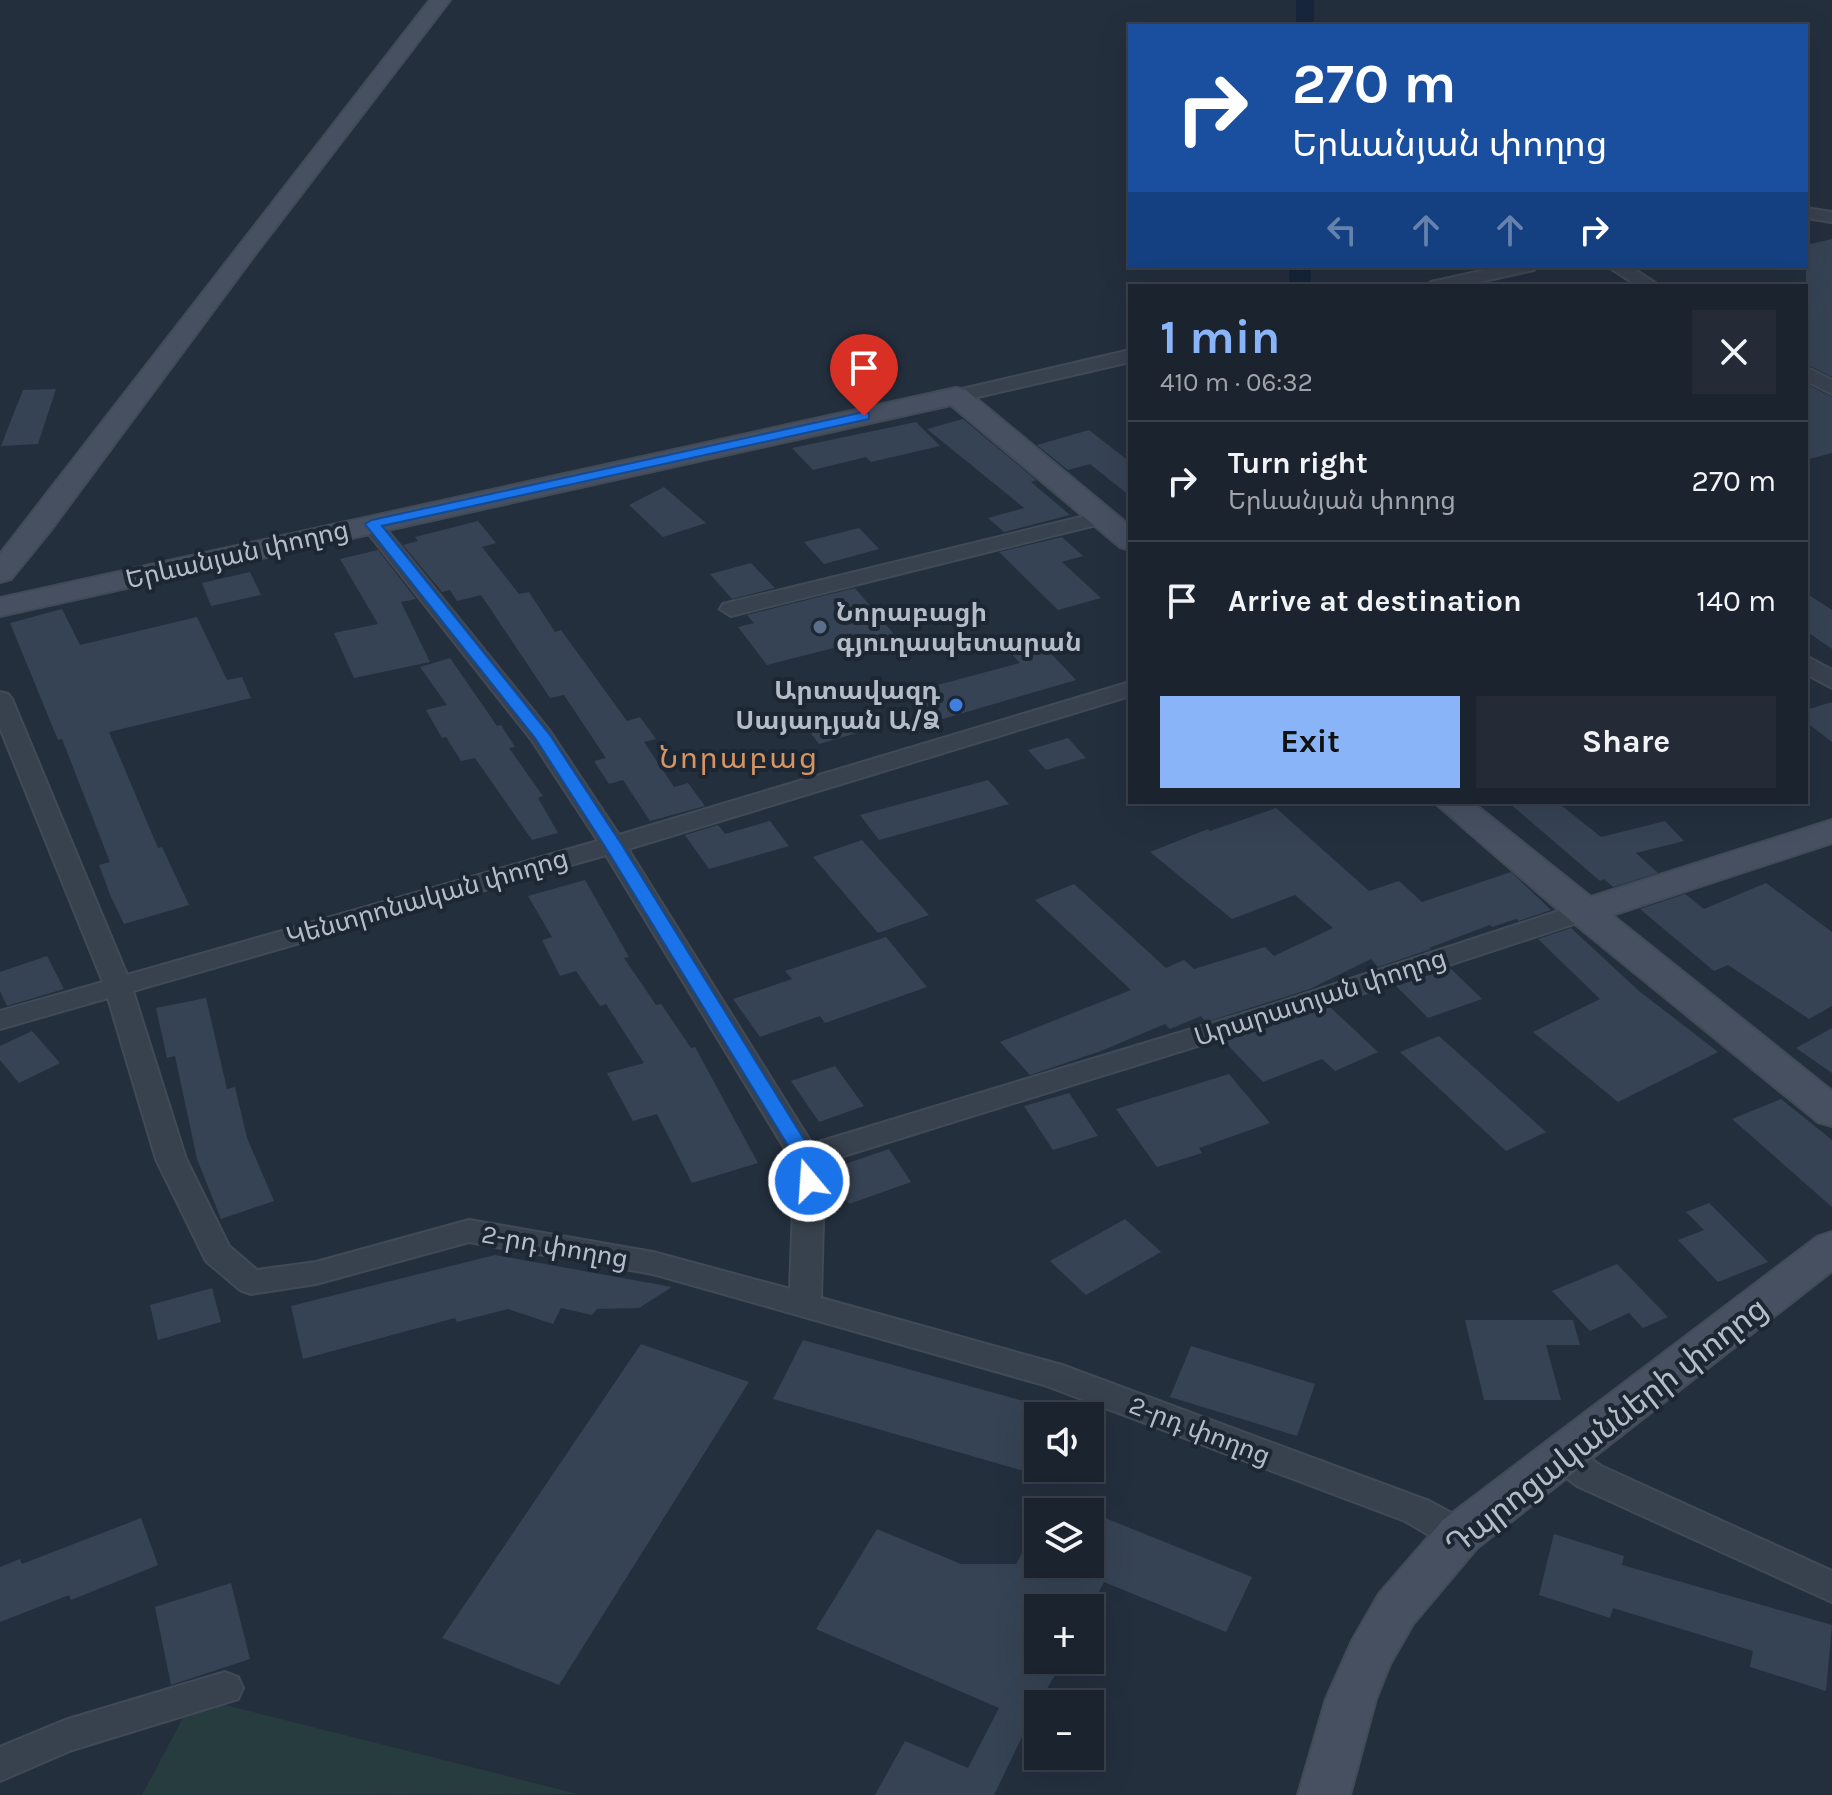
<!DOCTYPE html>
<meta charset="utf-8">
<style>
:root{--surface:#1b232e;--page:#242b36;--text:#f1f3f6;--muted:#a0a4aa;--line:#39404a;--accent:#8ab4f8}
body{margin:0;font-family:Karla,"Noto Sans Armenian",sans-serif;background:var(--page);color:var(--text);height:100vh;display:flex;flex-direction:column;font-size:30px;white-space:nowrap}
*{box-sizing:border-box;margin:0}
p{font-size:26px;color:var(--muted)}
.icon{flex:none;width:44px;height:44px;fill:none;stroke:currentColor;stroke-width:2;stroke-linecap:round;stroke-linejoin:round}
.map{position:relative;flex:1;overflow:hidden}
.panel{position:absolute;left:1128px;top:284px;width:680px;height:520px;display:flex;flex-direction:column;background:var(--surface);border-radius:0px;box-shadow:0 8px 32px #0002,0 0 0 2px var(--line)}
.panel>*{flex:none}
.guide{position:absolute;left:1128px;top:24px;width:680px;height:244px;border-radius:0px;box-shadow:0 8px 32px #0002,0 0 0 2px var(--line);background:#1a4fa0;color:#fff;overflow:hidden}
.tools{position:absolute;left:1024px;top:1402px;display:grid;gap:16px}
.tools a{display:grid;place-items:center;width:80px;height:80px;border-radius:0px;background:var(--surface);box-shadow:0 8px 32px #0002,0 0 0 2px var(--line);font-size:40px}
.pin{position:absolute;display:grid;place-items:center;width:68px;height:68px;color:#fff;margin:-82px -34px;border-radius:50% 50% 50% 0;rotate:-45deg;box-shadow:0 0 8px #0007}
.pin .icon{rotate:45deg}
.me{position:absolute;width:88px;margin:-44px;rotate:342deg;stroke-linejoin:round;filter:drop-shadow(0 0 6px #0008)}
.turn{display:flex;align-items:center;gap:28px;height:168px;padding:0 32px;font-size:36px}
.turn .icon{width:104px;height:104px;stroke-width:2.5}
.turn b{display:block;font-size:56px;line-height:68px}
.lanes{display:flex;align-items:center;height:76px;padding:0 32px;background:#0003;justify-content:center;gap:40px;direction:ltr}
.lanes .off{opacity:.35}
.round{display:grid;place-items:center;flex:none;width:84px;height:84px;border-radius:0px;background:var(--page)}
.summary{display:flex;align-items:center;justify-content:space-between;height:136px;padding:0 32px}
h1{font-size:48px;font-weight:700;line-height:60px;color:var(--accent)}
.primary-button{display:flex;gap:16px;margin-top:auto;padding:16px 32px}
.primary-button a{flex:1;height:92px;border-radius:0px;background:var(--accent);color:#111;font-size:32px;font-weight:700;line-height:92px;text-align:center}
.primary-button a+a{background:var(--page);color:var(--text)}
ul{padding:0;list-style:none}
li{display:flex;align-items:center;gap:24px;height:120px;padding:0 32px;border-top:2px solid var(--line)}
li div{flex:1}
li b{display:block;font-size:30px}
li em{font-style:normal}
.map>svg:first-child{display:block}
</style>
<div class="map">
<svg width="1832" height="1795" viewBox="0 0 1832 1795">
<rect width="100%" height="100%" fill="#242f3e"/>
<path fill="#263c3f" d="M 194,1697 L 578,1794 L 142,1795 Z"/>
<g fill="none" stroke-linecap="round" stroke-linejoin="round">
<g fill="#17263c" fill-rule="evenodd">
<rect x="1296" y="0" width="18" height="26"/>
<rect x="1289" y="266" width="22" height="20"/>
</g>
</g>
<g fill="#364354">
<path d="M 1832,239 L 1832,377 L 1806,364 L 1806,245 Z"/>
<path d="M 1806,384 L 1832,397 L 1832,453 L 1806,460 Z"/>
<path d="M 56,389 L 38,444 L 1,446 L 23,390 Z"/>
<path d="M 963,419 L 1036,480 L 1031,482 L 1070,515 L 1004,532 L 988,518 L 1024,508 L 927,429 Z"/>
<path d="M 916,422 L 940,446 L 871,462 L 866,457 L 813,470 L 792,448 Z"/>
<path d="M 1089,430 L 1130,462 L 1130,496 L 1090,464 L 1068,470 L 1037,445 Z"/>
<path d="M 664,487 L 706,523 L 663,537 L 629,505 Z"/>
<path d="M 478,521 L 496,543 L 482,547 L 519,594 L 529,592 L 555,632 L 561,630 L 627,721 L 640,717 L 656,739 L 644,742 L 674,787 L 688,783 L 705,806 L 650,821 L 623,780 L 609,784 L 594,761 L 606,758 L 564,695 L 550,698 L 481,595 L 457,601 L 450,590 L 442,592 L 403,545 L 418,541 L 415,537 Z"/>
<path d="M 859,528 L 879,549 L 824,564 L 804,542 Z"/>
<path d="M 1062,537 L 1083,556 L 1062,562 L 1101,598 L 1058,610 L 999,552 Z"/>
<path d="M 378,550 L 416,599 L 401,602 L 430,662 L 354,678 L 334,633 L 378,624 L 340,559 Z"/>
<path d="M 751,563 L 775,588 L 732,599 L 710,574 Z"/>
<path d="M 250,572 L 261,595 L 211,606 L 202,583 Z"/>
<path d="M 855,588 L 898,639 L 846,653 L 841,646 L 767,665 L 738,627 L 754,623 L 747,615 Z"/>
<path d="M 1806,593 L 1832,610 L 1832,649 L 1806,631 Z"/>
<path d="M 62,609 L 80,645 L 197,617 L 227,680 L 242,677 L 251,698 L 109,732 L 158,848 L 162,847 L 189,905 L 124,924 L 111,897 L 99,865 L 110,862 L 62,739 L 58,740 L 10,623 Z"/>
<path d="M 1039,641 L 1076,680 L 939,720 L 915,691 L 1020,663 L 1007,649 Z"/>
<path d="M 450,658 L 497,726 L 501,725 L 515,747 L 509,748 L 543,796 L 538,798 L 558,833 L 532,840 L 475,758 L 461,761 L 446,737 L 442,738 L 426,710 L 447,705 L 420,667 Z"/>
<path d="M 1832,702 L 1832,742 L 1806,722 L 1806,710 Z"/>
<path d="M 845,711 L 861,732 L 819,744 L 803,723 Z"/>
<path d="M 1068,738 L 1086,758 L 1046,770 L 1028,750 Z"/>
<path d="M 988,780 L 1009,804 L 879,840 L 860,815 Z"/>
<path d="M 1508,802 L 1557,802 L 1601,837 L 1665,821 L 1684,841 L 1636,853 L 1658,873 L 1613,887 L 1604,879 L 1600,881 Z"/>
<path d="M 1276,808 L 1369,891 L 1399,881 L 1422,902 L 1511,872 L 1551,910 L 1519,921 L 1516,919 L 1492,927 L 1490,925 L 1429,948 L 1431,949 L 1378,967 L 1371,959 L 1310,989 L 1206,1022 L 1201,1016 L 1170,1029 L 1165,1024 L 1101,1051 L 1030,1075 L 1000,1042 L 1131,990 L 1035,900 L 1074,884 L 1166,968 L 1184,960 L 1194,969 L 1265,947 L 1274,956 L 1333,928 L 1295,895 L 1232,919 L 1150,852 L 1208,829 L 1210,831 Z"/>
<path d="M 770,821 L 789,846 L 709,869 L 685,835 L 718,825 L 725,834 Z"/>
<path d="M 862,840 L 929,915 L 878,933 L 813,857 Z"/>
<path d="M 585,880 L 629,957 L 624,958 L 656,1005 L 661,1004 L 691,1048 L 695,1047 L 758,1163 L 692,1183 L 657,1114 L 633,1121 L 607,1073 L 644,1063 L 606,1004 L 600,1006 L 576,971 L 560,976 L 542,940 L 552,937 L 528,896 Z"/>
<path d="M 1766,883 L 1832,932 L 1832,1006 L 1809,1019 L 1728,965 L 1714,971 L 1640,909 L 1685,894 L 1704,909 Z"/>
<path d="M 1571,928 L 1639,991 L 1718,1052 L 1618,1102 L 1533,1032 L 1600,999 L 1538,939 Z"/>
<path d="M 886,937 L 927,987 L 825,1023 L 820,1016 L 760,1037 L 733,999 L 792,979 L 785,971 Z"/>
<path d="M 47,956 L 64,989 L 7,1006 L 0,991 L 0,972 Z"/>
<path d="M 1450,968 L 1482,999 L 1428,1018 L 1396,986 Z"/>
<path d="M 206,998 L 227,1089 L 235,1087 L 247,1138 L 274,1201 L 221,1219 L 197,1159 L 175,1056 L 167,1058 L 156,1008 Z"/>
<path d="M 1330,1007 L 1378,1052 L 1335,1071 L 1322,1059 L 1263,1082 L 1224,1041 Z"/>
<path d="M 1832,1028 L 1832,1073 L 1796,1048 Z"/>
<path d="M 32,1031 L 60,1063 L 19,1083 L 0,1060 L 0,1046 Z"/>
<path d="M 1439,1036 L 1546,1132 L 1506,1151 L 1400,1052 Z"/>
<path d="M 835,1066 L 864,1106 L 819,1122 L 791,1081 Z"/>
<path d="M 1229,1074 L 1270,1123 L 1199,1148 L 1202,1153 L 1157,1167 L 1116,1109 Z"/>
<path d="M 1069,1093 L 1098,1136 L 1053,1150 L 1024,1106 Z"/>
<path d="M 1781,1099 L 1832,1140 L 1832,1207 L 1732,1119 Z"/>
<path d="M 889,1149 L 911,1182 L 849,1204 L 827,1170 Z"/>
<path d="M 1709,1203 L 1768,1262 L 1718,1282 L 1678,1240 L 1704,1230 L 1686,1212 Z"/>
<path d="M 1125,1219 L 1161,1252 L 1086,1295 L 1050,1261 Z"/>
<path d="M 495,1255 L 672,1287 L 639,1308 L 597,1309 L 592,1315 L 561,1308 L 553,1324 L 508,1309 L 457,1322 L 455,1318 L 303,1359 L 291,1306 Z"/>
<path d="M 1617,1264 L 1668,1317 L 1643,1328 L 1629,1313 L 1590,1331 L 1552,1291 Z"/>
<path d="M 212,1288 L 221,1322 L 158,1340 L 150,1305 Z"/>
<path d="M 1465,1320 L 1573,1320 L 1580,1345 L 1546,1345 L 1561,1400 L 1484,1400 Z"/>
<path d="M 803,1340 L 1038,1405 L 1038,1475 L 773,1399 Z"/>
<path d="M 641,1344 L 749,1382 L 559,1685 L 442,1638 Z"/>
<path d="M 1191,1346 L 1315,1384 L 1297,1436 L 1170,1397 Z"/>
<path d="M 1090,1512 L 1252,1577 L 1226,1632 L 1104,1582 L 1090,1608 L 1038,1608 L 1038,1660 L 1064,1660 L 1038,1704 L 994,1795 L 875,1795 L 905,1741 L 968,1768 L 999,1708 L 816,1629 L 877,1529 L 961,1564 L 1016,1564 L 1038,1524 L 1038,1564 L 1090,1564 Z"/>
<path d="M 141,1518 L 158,1565 L 71,1600 L 69,1595 L 0,1622 L 0,1567 L 20,1559 L 22,1564 Z"/>
<path d="M 1554,1534 L 1624,1556 L 1622,1565 L 1832,1625 L 1826,1691 L 1750,1667 L 1753,1651 L 1613,1608 L 1610,1618 L 1539,1595 Z"/>
<path d="M 231,1583 L 250,1659 L 171,1685 L 155,1607 Z"/>
</g>
<g fill="none" stroke-linecap="round" stroke-linejoin="round">
<g stroke="#414a57" stroke-width="4">
<g id="minor">
<path d="M 1806,208 L 1832,212 L 1832,222 L 1806,218 Z"/>
<path d="M 1503,266 L 1537,266 L 1534,270 L 1462,286 L 1428,286 L 1431,282 Z"/>
<path d="M 1607,266 L 1629,266 L 1660,286 L 1638,286 Z"/>
<path d="M 1130,350 L 1130,362 L 956,402 L 946,396 L 949,392 Z"/>
<path d="M 1806,367 L 1832,380 L 1832,394 L 1806,381 Z"/>
<path d="M 1101,512 L 1112,518 L 1108,522 L 731,616 L 720,609 L 723,604 Z"/>
<path d="M 372,518 L 379,520 L 549,730 L 619,835 L 1130,682 L 1130,696 L 628,849 L 812,1144 L 1274,1004 L 1574,906 L 1583,904 L 1592,906 L 1596,912 L 1592,918 L 1294,1016 L 821,1163 L 824,1181 L 821,1298 L 1062,1365 L 1429,1501 L 1472,1524 L 1477,1534 L 1472,1544 C 1449,1552 1425,1532 1405,1521 L 1044,1385 L 653,1274 L 469,1242 L 316,1284 L 251,1294 L 240,1290 L 206,1261 L 156,1159 L 108,998 L 0,1029 L 0,1011 L 103,982 L 0,728 L 0,692 L 8,694 L 12,699 L 127,975 L 598,841 L 531,739 L 361,524 ZM 606,855 L 790,1157 L 794,1181 L 790,1289 L 653,1252 L 469,1220 L 316,1262 L 257,1270 L 229,1246 L 186,1159 L 133,991 Z"/>
<path d="M 1806,656 L 1832,670 L 1832,688 L 1806,674 Z"/>
<path d="M 1560,1442 L 1572,1446 L 1601,1466 L 1832,1571 L 1832,1602 L 1577,1486 L 1548,1464 L 1543,1455 L 1548,1446 Z"/>
<path d="M 225,1672 L 238,1677 L 243,1688 L 238,1699 L 72,1750 L 0,1781 L 0,1747 L 65,1720 Z"/>
</g>
</g>
<g stroke="#414a57" stroke-width="4">
<g id="secondary">
<path d="M 430,0 L 450,0 L 253,257 L 50,531 L 11,579 L 0,582 L 0,554 Z"/>
<path d="M 956,388 L 966,390 L 1130,526 L 1130,550 L 1120,547 L 951,405 L 0,616 L 0,598 Z"/>
<path d="M 1434,802 L 1472,802 L 1591,897 L 1832,820 L 1832,843 L 1612,915 L 1832,1091 L 1832,1126 L 1818,1122 L 1570,920 Z"/>
<path d="M 1832,1232 L 1832,1271 L 1477,1548 L 1413,1624 L 1390,1664 L 1376,1699 L 1350,1795 L 1298,1795 L 1326,1699 L 1352,1641 L 1379,1594 L 1443,1520 L 1817,1237 Z"/>
</g>
</g>
<use href="#minor" fill="#38414e" fill-rule="evenodd"/>
<use href="#secondary" fill="#465061" fill-rule="evenodd"/>
</g>
<path fill="#1a73e8" stroke="#114b97" stroke-width="2" d="M 864,412 L 869,413 L 869,419 L 382,526 L 550,735 L 622,845 L 815,1157 L 819,1181 L 816,1186 L 802,1186 L 795,1157 L 604,845 L 535,738 L 365,524 L 372,520 Z"/>
<circle fill="#5c6f8a" stroke="#1d2633" stroke-width="3" cx="820" cy="627" r="8"/>
<circle fill="#3f7fe0" stroke="#1d2633" stroke-width="3" cx="956" cy="705" r="8"/>
<g text-anchor="middle" stroke-width="8" stroke-linejoin="round" paint-order="stroke">
<g font-size="26" fill="#b4bcc9" stroke="#1d2633">
<text transform="translate(237 554) rotate(-13)" y="9">Երևանյան փողոց</text>
<text transform="translate(427 897) rotate(-16)" y="9">Կենտրոնական փողոց</text>
<text transform="translate(1320 997) rotate(-18)" y="9">Արարատյան փողոց</text>
<text transform="translate(555 1246) rotate(10)" y="9">2-րդ փողոց</text>
<text transform="translate(1200 1430) rotate(21)" y="9">2-րդ փողոց</text>
</g>
<g font-size="26" font-weight="bold" fill="#b4bcc9" stroke="#1d2633" text-anchor="start">
<text x="836" y="621">Նորաբացի<tspan x="836" dy="30">գյուղապետարան</tspan></text>
<text x="940" y="699" text-anchor="end">Արտավազդ<tspan x="940" dy="30">Սայադյան Ա/Ձ</tspan></text>
</g>
<g font-size="30" letter-spacing="2" fill="#d59563" stroke="#1d2633">
<text x="739" y="768">Նորաբաց</text>
</g>
<g font-size="32" fill="#b4bcc9" stroke="#1d2633">
<text transform="translate(1606 1426) rotate(-38)" y="11">Դպրոցականների փողոց</text>
</g>
</g>
</svg>
<div class="tools">
<a><svg class="icon" aria-label="sound" viewBox="0 0 24 24"><path d="M4 9h4l5-4v14l-5-4H4zM17 9q2 3 0 6"/></svg></a>
<a><svg class="icon" aria-label="layers" viewBox="0 0 24 24"><path d="M12 4l9 5-9 5-9-5zM3 14l9 5 9-5"/></svg></a>
<a>+</a>
<a>−</a>
</div>
<div class="pin" style="left:864px;top:416px;background:#d93025"><svg class="icon" aria-label="arrive" viewBox="0 0 24 24"><path d="M6 21V4h12l-3 4 3 4H6"/></svg></div>
<svg class="me" style="left:809px;top:1181px" viewBox="-20 -20 40 40"><circle r="17" fill="#1a73e8" stroke="#fff" stroke-width="3"/><path d="M0-11L8 9 0 5-8 9z" fill="#fff"/></svg>
<div class="guide">
<div class="turn"><svg class="icon" aria-label="right" viewBox="0 0 24 24"><path d="M7 20v-9h11M14 6l5 5-5 5"/></svg><div><b>270 m</b>Երևանյան փողոց</div></div>
<div class="lanes"><svg class="icon off" aria-label="left" viewBox="0 0 24 24"><path d="M17 20v-9H6M10 6l-5 5 5 5"/></svg><svg class="icon off" aria-label="ahead" viewBox="0 0 24 24"><path d="M12 20V5M6 11l6-6 6 6"/></svg><svg class="icon off" aria-label="ahead" viewBox="0 0 24 24"><path d="M12 20V5M6 11l6-6 6 6"/></svg><svg class="icon" aria-label="right" viewBox="0 0 24 24"><path d="M7 20v-9h11M14 6l5 5-5 5"/></svg></div>
</div>
<section class="panel">
<div class="summary"><div><h1>1 min</h1><p>410 m · 06:32</p></div><a class="round"><svg class="icon" aria-label="close" viewBox="0 0 24 24"><path d="M6 6l12 12M18 6L6 18"/></svg></a></div>
<ul>
<li><svg class="icon" aria-label="right" viewBox="0 0 24 24"><path d="M7 20v-9h11M14 6l5 5-5 5"/></svg><div><b>Turn right</b><p>Երևանյան փողոց</p></div><em>270 m</em></li>
<li><svg class="icon" aria-label="arrive" viewBox="0 0 24 24"><path d="M6 21V4h12l-3 4 3 4H6"/></svg><div><b>Arrive at destination</b></div><em>140 m</em></li>
</ul>
<div class="primary-button"><a>Exit</a><a>Share</a></div>
</section>
</div>
